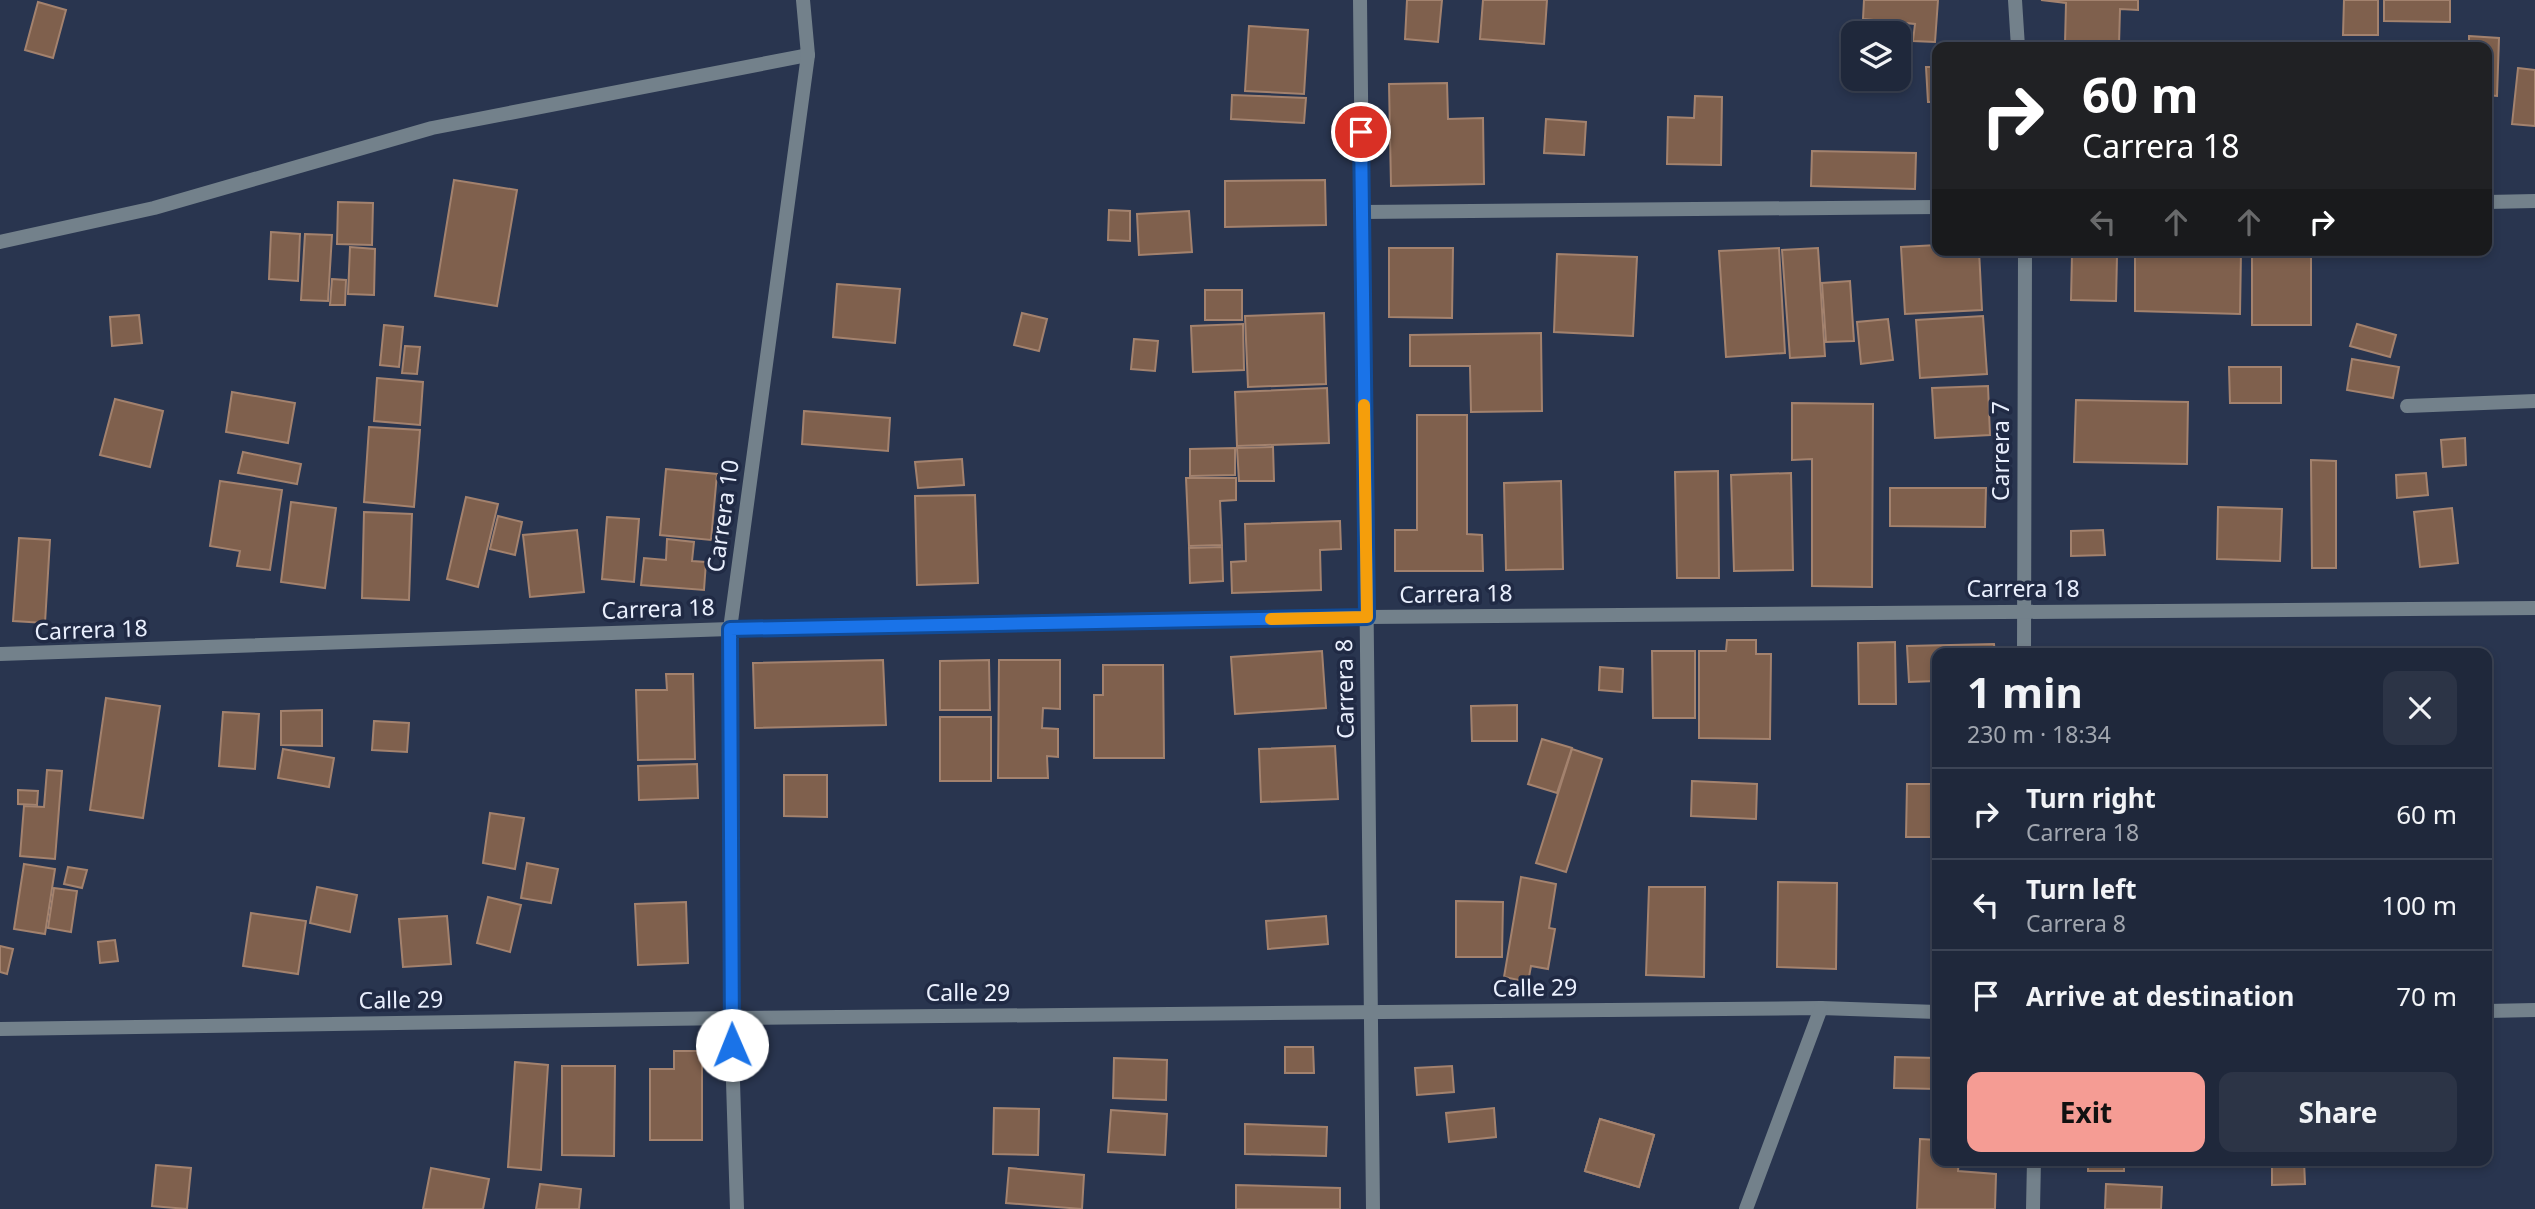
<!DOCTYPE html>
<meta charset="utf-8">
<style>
:root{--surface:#1f283b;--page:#2c3446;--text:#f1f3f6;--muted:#a1a6af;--line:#3c4455;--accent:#f59c94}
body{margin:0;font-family:"Noto Sans",sans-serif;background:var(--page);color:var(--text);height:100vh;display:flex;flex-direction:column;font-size:26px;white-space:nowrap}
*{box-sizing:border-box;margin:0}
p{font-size:23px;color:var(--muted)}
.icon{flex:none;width:38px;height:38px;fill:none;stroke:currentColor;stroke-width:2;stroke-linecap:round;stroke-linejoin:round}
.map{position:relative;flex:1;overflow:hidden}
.side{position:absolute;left:1932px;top:648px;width:560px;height:518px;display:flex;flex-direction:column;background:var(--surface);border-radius:14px;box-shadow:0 4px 10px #0003,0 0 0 2px var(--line)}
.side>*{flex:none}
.guide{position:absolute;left:1932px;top:42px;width:560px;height:214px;border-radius:14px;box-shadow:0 4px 10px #0003,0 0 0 2px var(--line);background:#202124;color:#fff;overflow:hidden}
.tools{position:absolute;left:1841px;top:21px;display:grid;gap:14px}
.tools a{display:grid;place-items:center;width:70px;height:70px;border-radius:14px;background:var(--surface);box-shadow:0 4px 10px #0003,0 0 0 2px var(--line);font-size:35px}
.pin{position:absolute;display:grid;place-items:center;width:60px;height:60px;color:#fff;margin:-30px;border:4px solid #fff;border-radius:50%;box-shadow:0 2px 7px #0007}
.me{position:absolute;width:77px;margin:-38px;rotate:359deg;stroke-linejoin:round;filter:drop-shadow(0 0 5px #0008)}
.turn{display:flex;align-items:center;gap:24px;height:147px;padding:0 35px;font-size:32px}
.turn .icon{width:91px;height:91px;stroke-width:2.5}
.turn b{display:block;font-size:49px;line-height:60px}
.lanes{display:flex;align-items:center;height:66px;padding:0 35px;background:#0003;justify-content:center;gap:35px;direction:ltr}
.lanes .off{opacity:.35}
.round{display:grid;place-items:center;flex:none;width:74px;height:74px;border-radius:14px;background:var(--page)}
.overview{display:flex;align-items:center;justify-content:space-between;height:119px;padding:0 35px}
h1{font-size:42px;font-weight:700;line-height:52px}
.cta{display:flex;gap:14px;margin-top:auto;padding:14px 35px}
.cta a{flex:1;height:80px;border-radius:14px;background:var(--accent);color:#111;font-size:28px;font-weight:700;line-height:80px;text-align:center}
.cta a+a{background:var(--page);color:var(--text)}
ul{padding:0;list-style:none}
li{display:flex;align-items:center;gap:21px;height:91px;padding:0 35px;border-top:2px solid var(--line)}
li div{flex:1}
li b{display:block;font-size:26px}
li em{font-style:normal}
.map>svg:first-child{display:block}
</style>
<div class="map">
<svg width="2535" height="1209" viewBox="0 0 2535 1209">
<rect width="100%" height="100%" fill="#29354f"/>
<g fill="#7f604d" stroke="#a3826e" stroke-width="2">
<path d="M 1407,0 L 1442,0 L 1438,42 L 1405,39 Z"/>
<path d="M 1483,0 L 1547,0 L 1544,44 L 1480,39 Z"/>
<path d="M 1864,0 L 1938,0 L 1935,42 L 1913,41 L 1915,24 L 1863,19 Z"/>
<path d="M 2041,0 L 2138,0 L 2138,10 L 2120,9 L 2119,45 L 2065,44 L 2066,3 Z"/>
<path d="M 2344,0 L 2378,0 L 2378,35 L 2343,35 Z"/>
<path d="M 2384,0 L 2450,0 L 2450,22 L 2384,21 Z"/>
<path d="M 38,2 L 66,10 L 53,58 L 25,50 Z"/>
<path d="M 1249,26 L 1308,30 L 1304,94 L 1245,91 Z"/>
<path d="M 2469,36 L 2499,38 L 2497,96 L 2487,95 L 2487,47 L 2469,47 Z"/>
<path d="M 1926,67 L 1937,67 L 1937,102 L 1928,102 Z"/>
<path d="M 2518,68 L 2535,70 L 2535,126 L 2512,124 Z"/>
<path d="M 1447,83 L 1448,119 L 1483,118 L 1484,184 L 1391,186 L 1389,84 Z"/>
<path d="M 1232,95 L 1306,98 L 1304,123 L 1231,119 Z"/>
<path d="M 1695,96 L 1722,97 L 1721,165 L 1667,164 L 1668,117 L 1694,118 Z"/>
<path d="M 1546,119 L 1586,122 L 1584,155 L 1544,153 Z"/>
<path d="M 1812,151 L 1916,153 L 1915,189 L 1811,186 Z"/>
<path d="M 454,180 L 517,190 L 497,306 L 435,296 Z"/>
<path d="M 1325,180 L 1326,225 L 1225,227 L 1225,181 Z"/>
<path d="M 338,202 L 373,203 L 372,245 L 337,244 Z"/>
<path d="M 1109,210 L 1130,211 L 1130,241 L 1108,240 Z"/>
<path d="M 1189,211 L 1192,252 L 1139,255 L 1137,214 Z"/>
<path d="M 271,232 L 300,234 L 298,281 L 269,279 Z"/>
<path d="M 305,234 L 332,235 L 328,301 L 301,300 Z"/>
<path d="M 1937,245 L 1937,250 L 1979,250 L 1982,310 L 1905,314 L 1901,247 Z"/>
<path d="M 350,247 L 375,249 L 374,295 L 348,294 Z"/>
<path d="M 1389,248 L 1453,248 L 1452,318 L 1389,317 Z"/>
<path d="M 1779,248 L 1785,353 L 1726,357 L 1719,251 Z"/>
<path d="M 1818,248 L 1825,356 L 1790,358 L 1782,250 Z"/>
<path d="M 2135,250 L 2241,251 L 2240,314 L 2135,311 Z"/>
<rect x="2252" y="250" width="59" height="75"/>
<path d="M 1557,254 L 1637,257 L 1633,336 L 1554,332 Z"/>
<path d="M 2072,255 L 2117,256 L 2116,301 L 2071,300 Z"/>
<path d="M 332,279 L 346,280 L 345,305 L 330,305 Z"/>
<path d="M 1850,281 L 1854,341 L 1826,342 L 1822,283 Z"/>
<path d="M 837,284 L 900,289 L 895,343 L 833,337 Z"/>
<rect x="1205" y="290" width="37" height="30"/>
<path d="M 1022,313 L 1047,319 L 1039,351 L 1014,345 Z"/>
<path d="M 1324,313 L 1326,384 L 1248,387 L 1245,316 Z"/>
<path d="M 139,315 L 142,343 L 112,346 L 110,317 Z"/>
<path d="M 1983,316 L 1987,374 L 1920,378 L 1916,320 Z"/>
<path d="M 1888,319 L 1893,360 L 1861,364 L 1857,322 Z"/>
<path d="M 1243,324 L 1244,370 L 1193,372 L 1191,326 Z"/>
<path d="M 2357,324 L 2396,335 L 2390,357 L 2350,346 Z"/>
<path d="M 384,325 L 403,327 L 399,367 L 380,365 Z"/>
<path d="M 1541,333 L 1542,411 L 1471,412 L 1470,366 L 1410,366 L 1410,335 Z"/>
<path d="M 1134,339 L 1158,341 L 1155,371 L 1131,369 Z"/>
<path d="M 405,346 L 420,347 L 417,374 L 402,373 Z"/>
<path d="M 2352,359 L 2399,367 L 2393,398 L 2347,390 Z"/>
<path d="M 2229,367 L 2281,367 L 2281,403 L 2230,403 Z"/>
<path d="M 377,378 L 423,382 L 420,425 L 374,421 Z"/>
<path d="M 1988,386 L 1990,435 L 1935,438 L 1932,388 Z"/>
<path d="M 1327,388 L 1329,443 L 1237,446 L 1235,392 Z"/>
<path d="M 232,392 L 295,403 L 288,443 L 226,432 Z"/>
<path d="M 115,399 L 163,411 L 150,467 L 100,455 Z"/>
<path d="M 2076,400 L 2188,402 L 2187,464 L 2074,462 Z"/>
<path d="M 1792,403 L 1873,404 L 1872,587 L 1812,586 L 1812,459 L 1792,460 Z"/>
<path d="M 804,411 L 890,418 L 888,451 L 802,444 Z"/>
<path d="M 1417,415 L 1467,415 L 1467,534 L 1482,535 L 1483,571 L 1395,571 L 1395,530 L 1417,530 Z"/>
<path d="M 369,427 L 420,430 L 414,507 L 364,502 Z"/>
<path d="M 2465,438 L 2466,465 L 2443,467 L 2441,440 Z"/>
<path d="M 1273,447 L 1274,481 L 1239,481 L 1237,448 Z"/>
<path d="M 1235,448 L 1235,475 L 1190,476 L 1190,449 Z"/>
<path d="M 243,452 L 301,464 L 297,484 L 238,473 Z"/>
<path d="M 962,459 L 964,485 L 918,488 L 915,462 Z"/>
<path d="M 2311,460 L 2336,461 L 2336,568 L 2312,568 Z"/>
<path d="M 666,469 L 717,474 L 711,540 L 660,535 Z"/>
<path d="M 1718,471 L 1719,578 L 1677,578 L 1675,472 Z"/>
<path d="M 1791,473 L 1793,570 L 1734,571 L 1731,475 Z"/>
<path d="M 2426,473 L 2428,495 L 2397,498 L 2396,475 Z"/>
<path d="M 1186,478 L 1236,478 L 1236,500 L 1220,501 L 1222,545 L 1189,546 Z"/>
<path d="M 220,481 L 282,490 L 270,570 L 237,566 L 240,551 L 210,546 Z"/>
<path d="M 1561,481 L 1563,569 L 1506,570 L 1504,483 Z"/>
<path d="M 1890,488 L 1986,488 L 1985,527 L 1890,526 Z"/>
<path d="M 975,495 L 978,583 L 917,585 L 915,496 Z"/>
<path d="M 466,497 L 498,504 L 478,587 L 447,579 Z"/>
<path d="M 291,502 L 336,508 L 325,588 L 281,582 Z"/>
<path d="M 2218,507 L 2282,509 L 2280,561 L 2217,559 Z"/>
<path d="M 2452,508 L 2458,563 L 2420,567 L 2414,512 Z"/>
<path d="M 364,512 L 412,514 L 409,600 L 362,598 Z"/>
<path d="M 498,516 L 522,522 L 515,555 L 490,549 Z"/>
<path d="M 607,517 L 639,519 L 634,582 L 602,579 Z"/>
<path d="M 1340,521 L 1341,549 L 1320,550 L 1321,590 L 1232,593 L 1231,562 L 1246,561 L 1245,524 Z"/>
<path d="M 577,530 L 584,592 L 530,597 L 523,535 Z"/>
<path d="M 2103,530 L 2105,555 L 2071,556 L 2071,531 Z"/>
<path d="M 19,538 L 50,540 L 45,623 L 13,621 Z"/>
<path d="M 667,539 L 694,542 L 692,561 L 706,562 L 704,590 L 641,585 L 644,558 L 666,560 Z"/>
<path d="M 1222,547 L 1223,581 L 1190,583 L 1189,548 Z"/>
<path d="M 1727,640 L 1756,640 L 1756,654 L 1771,654 L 1770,739 L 1699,738 L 1699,651 L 1726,651 Z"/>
<path d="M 1895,642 L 1896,704 L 1859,704 L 1858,643 Z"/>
<path d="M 1994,644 L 1995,653 L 1937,653 L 1937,681 L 1909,682 L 1907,646 Z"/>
<path d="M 1322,651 L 1326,708 L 1235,714 L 1231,657 Z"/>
<path d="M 1652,651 L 1695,651 L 1695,718 L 1653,718 Z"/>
<path d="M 883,660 L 886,725 L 755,728 L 753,663 Z"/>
<path d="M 989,660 L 990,710 L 940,710 L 940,661 Z"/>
<path d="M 999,660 L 1060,660 L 1060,709 L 1043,708 L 1042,728 L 1058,729 L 1058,757 L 1047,756 L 1048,778 L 998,778 Z"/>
<path d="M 1103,665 L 1163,665 L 1164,758 L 1094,758 L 1094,695 L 1103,695 Z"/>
<path d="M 1600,667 L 1623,669 L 1622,692 L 1599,690 Z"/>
<path d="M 666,674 L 693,674 L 695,759 L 638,760 L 636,690 L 667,690 Z"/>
<path d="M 106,698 L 160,706 L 143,818 L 90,810 Z"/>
<path d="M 1517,705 L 1517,741 L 1472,741 L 1471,706 Z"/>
<path d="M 322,710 L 322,746 L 281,745 L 281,711 Z"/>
<path d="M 223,712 L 259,714 L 255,769 L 219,766 Z"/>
<rect x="940" y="717" width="51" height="64"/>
<path d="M 374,721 L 409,723 L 407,752 L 372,750 Z"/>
<path d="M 1542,739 L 1572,748 L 1557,793 L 1528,784 Z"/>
<path d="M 1335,746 L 1338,799 L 1261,802 L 1259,749 Z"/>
<path d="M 283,749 L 334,758 L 329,787 L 278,778 Z"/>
<path d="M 1572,749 L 1602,759 L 1566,872 L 1536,863 Z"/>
<path d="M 697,764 L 698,798 L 639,800 L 638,766 Z"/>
<path d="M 47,770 L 62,771 L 55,859 L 20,856 L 24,806 L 44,807 Z"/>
<path d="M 784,775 L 827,775 L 827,817 L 784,816 Z"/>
<path d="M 1692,781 L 1757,784 L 1756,819 L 1691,816 Z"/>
<path d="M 1907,784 L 1937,784 L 1937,837 L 1906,837 Z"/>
<path d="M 18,790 L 38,791 L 37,805 L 18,804 Z"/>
<path d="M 490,813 L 524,818 L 515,869 L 483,863 Z"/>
<path d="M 527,863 L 558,869 L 551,903 L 521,898 Z"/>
<path d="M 24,864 L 55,869 L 45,934 L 14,929 Z"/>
<path d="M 68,867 L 87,870 L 82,888 L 64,884 Z"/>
<path d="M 1521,877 L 1556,884 L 1549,928 L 1555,929 L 1548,969 L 1531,966 L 1528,982 L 1504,977 Z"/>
<path d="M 1778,882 L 1837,883 L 1836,969 L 1777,967 Z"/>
<path d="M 317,887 L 357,895 L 350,932 L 310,923 Z"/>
<path d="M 1649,887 L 1705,887 L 1704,977 L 1646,975 Z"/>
<path d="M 54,888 L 77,891 L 71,932 L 48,928 Z"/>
<path d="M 488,897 L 521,905 L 510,952 L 477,943 Z"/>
<path d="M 1456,901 L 1503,902 L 1502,957 L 1456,957 Z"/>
<path d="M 686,902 L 688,963 L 638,965 L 635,904 Z"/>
<path d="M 251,913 L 306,921 L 298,974 L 243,966 Z"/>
<path d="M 447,916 L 451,964 L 403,967 L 399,919 Z"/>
<path d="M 1326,916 L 1328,944 L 1268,949 L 1266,921 Z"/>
<path d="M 115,940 L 118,961 L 100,963 L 98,942 Z"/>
<path d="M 0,946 L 13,949 L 7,974 L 0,972 Z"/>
<path d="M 1285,1047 L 1313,1047 L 1314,1073 L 1285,1073 Z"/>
<path d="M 674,1051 L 702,1051 L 702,1140 L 650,1140 L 650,1069 L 674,1069 Z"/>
<path d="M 1895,1057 L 1937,1058 L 1937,1089 L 1894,1088 Z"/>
<path d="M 1114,1058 L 1167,1060 L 1166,1100 L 1113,1098 Z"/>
<path d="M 515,1062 L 548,1065 L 541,1170 L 508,1167 Z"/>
<path d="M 562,1066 L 615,1066 L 614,1156 L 562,1155 Z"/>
<path d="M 1452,1066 L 1454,1092 L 1417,1095 L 1415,1068 Z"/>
<path d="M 994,1108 L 1039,1109 L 1038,1155 L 993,1154 Z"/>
<path d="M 1494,1108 L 1496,1137 L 1449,1142 L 1446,1113 Z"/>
<path d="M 1111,1110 L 1167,1114 L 1165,1155 L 1108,1152 Z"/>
<path d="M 1600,1119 L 1654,1135 L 1639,1187 L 1585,1171 Z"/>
<path d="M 1600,1119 L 1654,1135 L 1639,1187 L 1585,1171 Z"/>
<path d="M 1245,1124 L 1327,1127 L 1326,1156 L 1245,1154 Z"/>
<path d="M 1920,1139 L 1937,1140 L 1937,1160 L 1959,1160 L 1958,1171 L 1996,1174 L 1995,1209 L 1917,1209 Z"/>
<rect x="2088" y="1160" width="36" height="11"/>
<path d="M 2272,1160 L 2304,1160 L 2305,1184 L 2272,1185 Z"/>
<path d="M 156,1165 L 191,1168 L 187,1209 L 152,1206 Z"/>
<path d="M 431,1168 L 489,1179 L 483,1209 L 423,1209 Z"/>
<path d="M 1009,1168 L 1084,1175 L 1082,1209 L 1006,1203 Z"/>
<path d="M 540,1184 L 581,1189 L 579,1209 L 536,1209 Z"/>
<path d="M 2106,1184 L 2162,1187 L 2161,1209 L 2105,1209 Z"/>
<path d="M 1236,1185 L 1340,1188 L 1340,1209 L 1236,1209 Z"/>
</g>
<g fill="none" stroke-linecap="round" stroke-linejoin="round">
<g stroke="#73818b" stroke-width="14">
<path d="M 1360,0 L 1373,1209"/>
<path d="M 2015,0 L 2018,47"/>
<path d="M 2487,202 L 2535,201"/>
<path d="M 1362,212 L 1937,207"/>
<path d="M 0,242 L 154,208 L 432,128 L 808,55"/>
<path d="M 2407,406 L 2535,401"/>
<path d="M 2024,653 L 2025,250"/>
<path d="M 0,654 L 730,629 L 1367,617 L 2535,608"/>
<path d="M 2487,1011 L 2535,1010"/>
<path d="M 0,1029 L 731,1018 L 1821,1008 L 1937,1012"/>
<path d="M 737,1209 L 731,1018 L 730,629 L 808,55 L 803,0"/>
<path d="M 1746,1209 L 1821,1008"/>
<path d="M 2033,1209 L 2034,1160"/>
</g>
</g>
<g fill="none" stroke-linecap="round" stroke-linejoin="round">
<g stroke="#114b97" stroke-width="18">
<path id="route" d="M 732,1045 L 730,629 L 1367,617 L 1361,132"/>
</g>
<use href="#route" stroke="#1a73e8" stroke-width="12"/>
<path stroke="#f59e0b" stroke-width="12" d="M 1271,619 L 1367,617 L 1364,405"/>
</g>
<g text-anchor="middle" stroke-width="7" stroke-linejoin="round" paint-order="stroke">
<g font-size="23" fill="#e9effd" stroke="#202a44">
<text transform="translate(2001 451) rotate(-90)" y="8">Carrera 7</text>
<text transform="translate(723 516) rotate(-82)" y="8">Carrera 10</text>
<text x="2023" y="597">Carrera 18</text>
<text transform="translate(1456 594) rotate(-1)" y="8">Carrera 18</text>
<text transform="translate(658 609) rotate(-2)" y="8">Carrera 18</text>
<text transform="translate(91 630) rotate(-2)" y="8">Carrera 18</text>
<text transform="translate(1345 689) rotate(-91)" y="8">Carrera 8</text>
<text transform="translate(1535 988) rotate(-1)" y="8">Calle 29</text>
<text x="968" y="1001">Calle 29</text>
<text transform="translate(401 1000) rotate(-1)" y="8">Calle 29</text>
</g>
</g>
</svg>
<div class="tools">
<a><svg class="icon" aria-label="layers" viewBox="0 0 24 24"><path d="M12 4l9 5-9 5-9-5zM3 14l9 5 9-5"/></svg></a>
</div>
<div class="pin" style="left:1361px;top:132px;background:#d93025"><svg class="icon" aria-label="arrive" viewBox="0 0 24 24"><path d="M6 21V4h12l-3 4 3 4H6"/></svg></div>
<svg class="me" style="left:732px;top:1045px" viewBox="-20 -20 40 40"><circle r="19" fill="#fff"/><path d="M0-13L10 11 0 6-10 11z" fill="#1a73e8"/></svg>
<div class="guide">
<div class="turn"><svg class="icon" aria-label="right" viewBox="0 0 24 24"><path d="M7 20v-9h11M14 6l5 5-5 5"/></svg><div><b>60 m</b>Carrera 18</div></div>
<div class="lanes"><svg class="icon off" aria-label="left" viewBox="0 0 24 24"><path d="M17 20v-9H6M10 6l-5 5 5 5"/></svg><svg class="icon off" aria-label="ahead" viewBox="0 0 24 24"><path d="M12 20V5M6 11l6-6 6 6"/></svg><svg class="icon off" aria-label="ahead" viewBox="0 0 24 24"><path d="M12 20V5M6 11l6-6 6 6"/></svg><svg class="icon" aria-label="right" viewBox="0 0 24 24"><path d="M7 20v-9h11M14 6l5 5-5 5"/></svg></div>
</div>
<section class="side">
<div class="overview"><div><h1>1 min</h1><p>230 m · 18:34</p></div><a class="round"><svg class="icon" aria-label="close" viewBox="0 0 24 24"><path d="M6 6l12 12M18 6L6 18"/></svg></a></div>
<ul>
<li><svg class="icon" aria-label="right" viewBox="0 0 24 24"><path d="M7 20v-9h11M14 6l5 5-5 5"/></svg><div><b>Turn right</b><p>Carrera 18</p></div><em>60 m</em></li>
<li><svg class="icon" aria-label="left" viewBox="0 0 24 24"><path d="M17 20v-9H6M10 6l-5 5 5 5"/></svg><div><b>Turn left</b><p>Carrera 8</p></div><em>100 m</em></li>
<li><svg class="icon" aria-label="arrive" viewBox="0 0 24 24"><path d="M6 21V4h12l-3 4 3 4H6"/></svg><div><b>Arrive at destination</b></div><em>70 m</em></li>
</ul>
<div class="cta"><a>Exit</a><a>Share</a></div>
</section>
</div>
